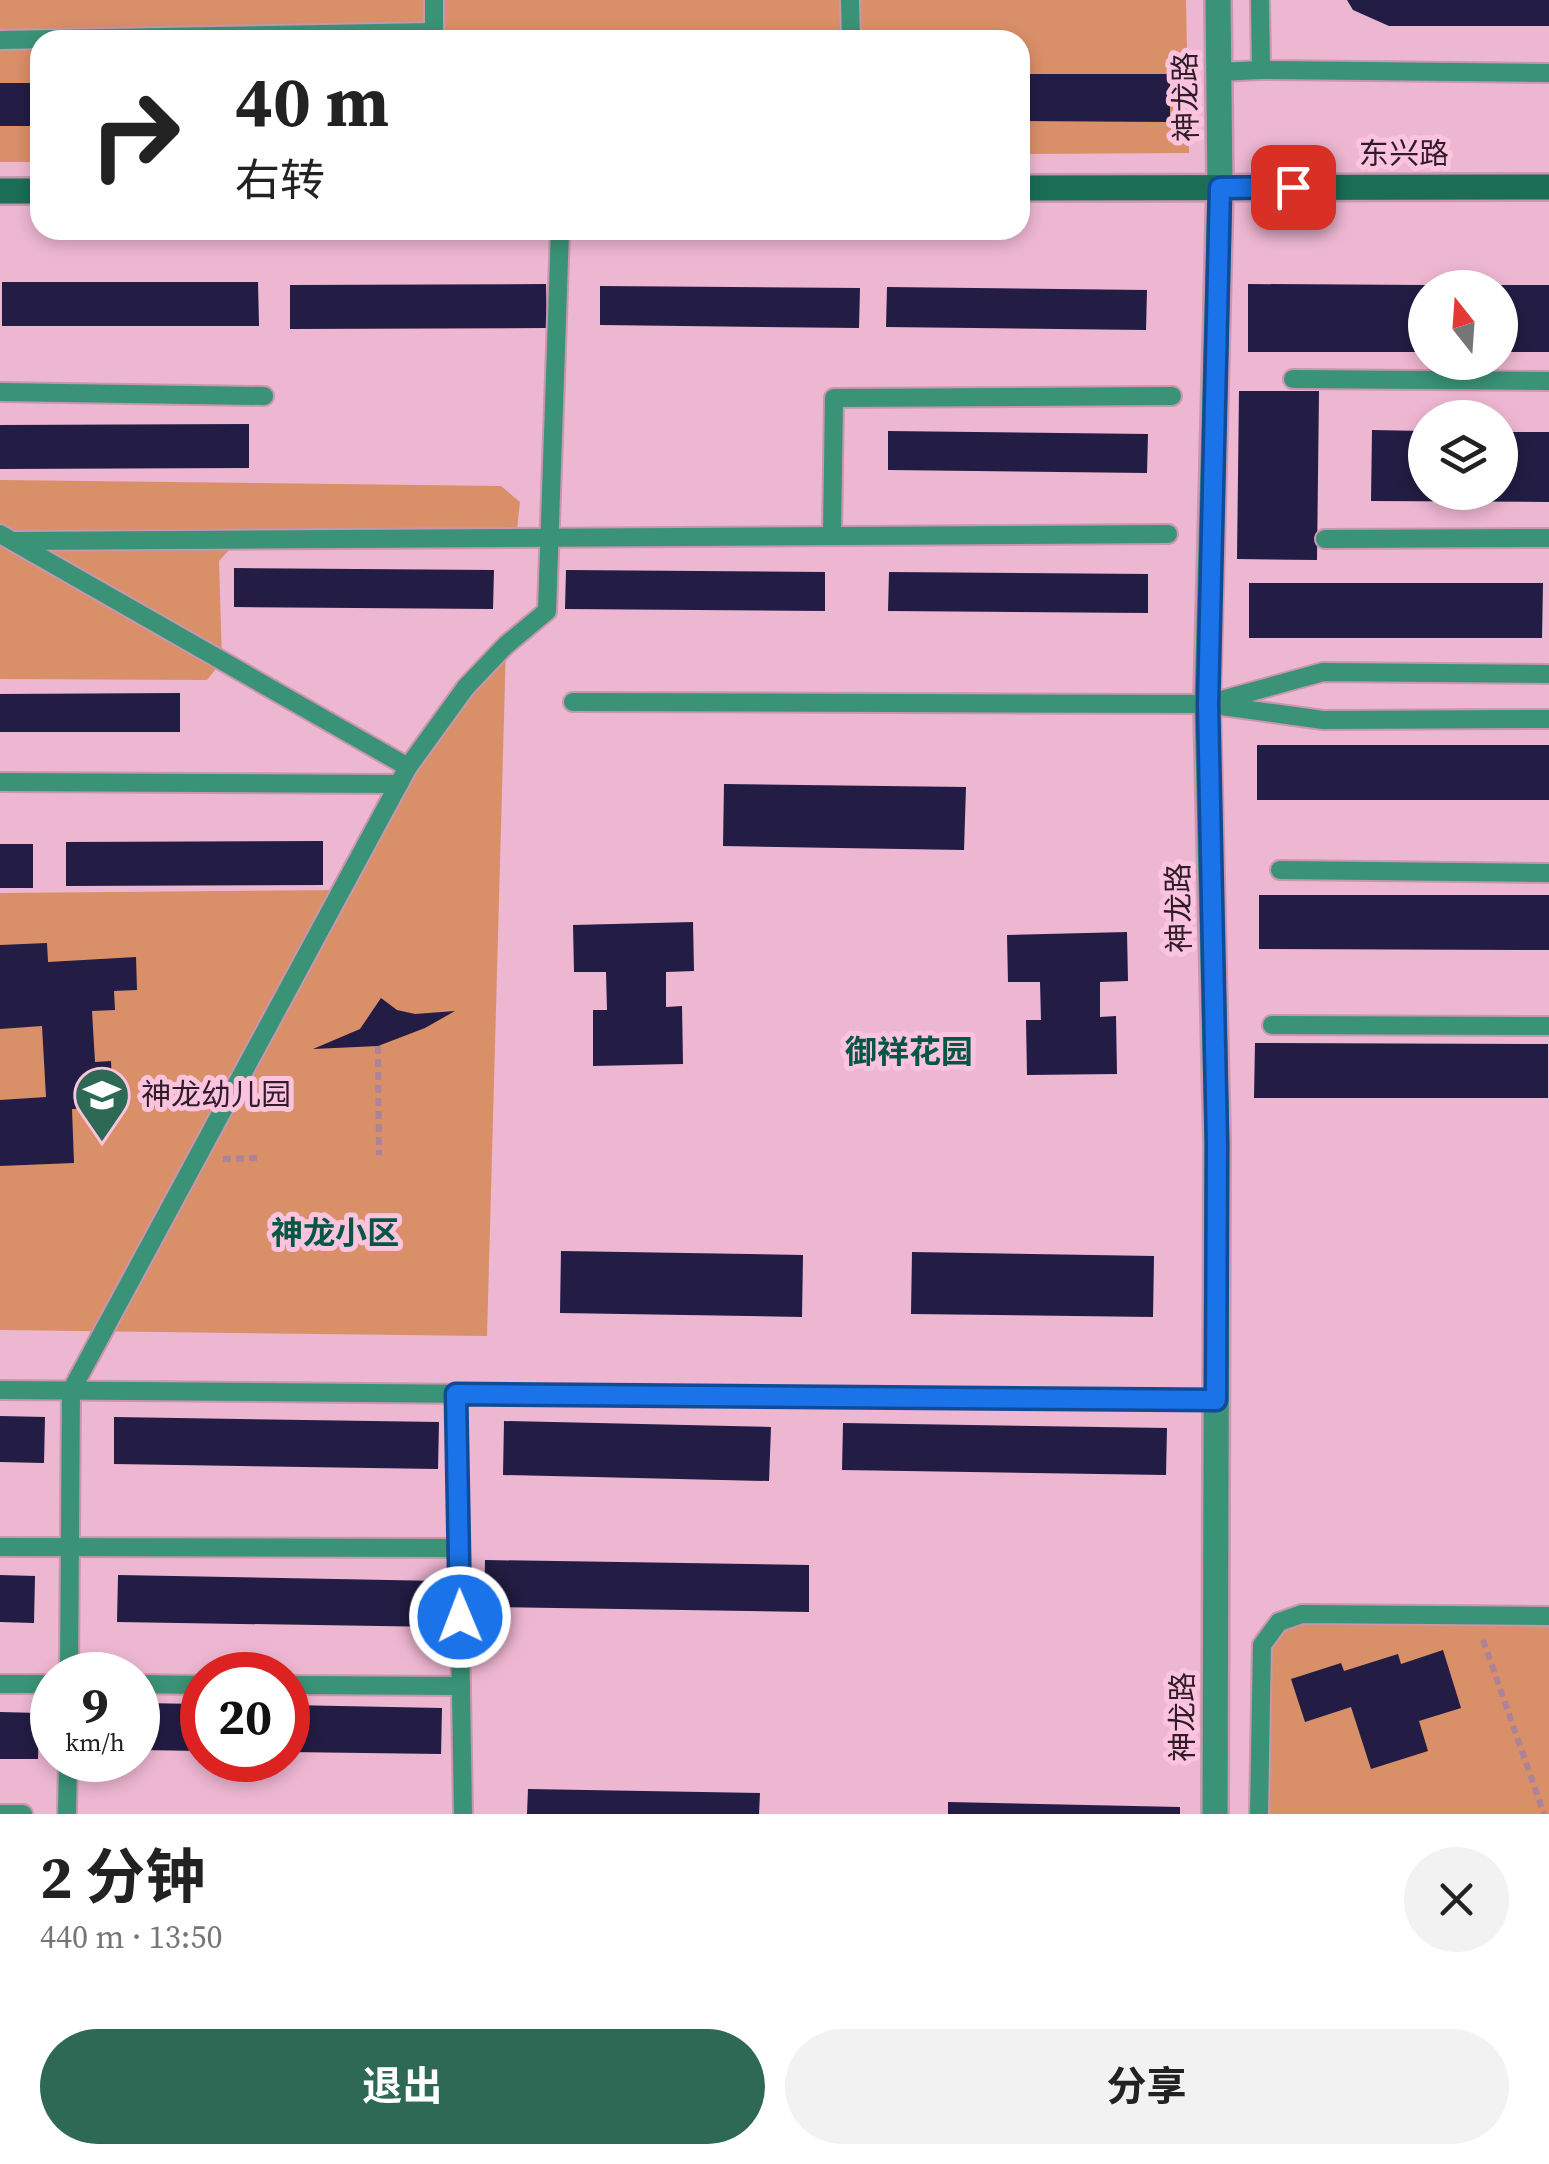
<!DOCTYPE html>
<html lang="zh">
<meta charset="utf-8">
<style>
:root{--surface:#fff;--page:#f2f2f2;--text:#222;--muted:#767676;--accent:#2d6954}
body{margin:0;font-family:"Source Serif 4","Noto Sans SC",serif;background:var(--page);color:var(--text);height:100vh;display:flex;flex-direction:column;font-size:38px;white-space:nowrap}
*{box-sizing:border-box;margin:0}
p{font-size:32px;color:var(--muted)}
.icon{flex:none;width:55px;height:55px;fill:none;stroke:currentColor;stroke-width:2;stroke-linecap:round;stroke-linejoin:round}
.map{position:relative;height:1814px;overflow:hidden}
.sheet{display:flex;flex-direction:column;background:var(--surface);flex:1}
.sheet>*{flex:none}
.top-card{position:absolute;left:30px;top:30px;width:1000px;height:210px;border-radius:30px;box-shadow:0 5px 15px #0003;background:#fff;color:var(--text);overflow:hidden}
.needle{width:65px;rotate:343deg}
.tools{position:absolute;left:1408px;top:270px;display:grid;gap:20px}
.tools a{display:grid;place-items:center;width:110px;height:110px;border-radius:50%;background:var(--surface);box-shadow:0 5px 15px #0003;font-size:50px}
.speed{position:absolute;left:30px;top:1652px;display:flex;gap:20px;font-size:50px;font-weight:700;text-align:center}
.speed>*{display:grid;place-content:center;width:130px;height:130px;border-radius:50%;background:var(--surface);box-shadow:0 5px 15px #0003;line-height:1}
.speed small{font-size:25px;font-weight:400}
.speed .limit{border:15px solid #d22;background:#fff;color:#111}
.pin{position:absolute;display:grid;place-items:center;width:85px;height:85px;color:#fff;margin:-42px;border-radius:20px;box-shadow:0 5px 15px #0006}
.me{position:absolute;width:110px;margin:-55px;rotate:359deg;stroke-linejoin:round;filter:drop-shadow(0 0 8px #0008)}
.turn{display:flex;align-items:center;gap:35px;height:210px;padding:0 40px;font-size:45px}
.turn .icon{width:130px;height:130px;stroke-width:2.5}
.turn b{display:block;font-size:70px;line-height:85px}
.round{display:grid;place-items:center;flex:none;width:105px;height:105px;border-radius:52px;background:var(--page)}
.headline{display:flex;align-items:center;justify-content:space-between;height:170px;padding:0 40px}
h1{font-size:60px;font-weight:700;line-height:75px}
.button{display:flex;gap:20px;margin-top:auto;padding:20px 40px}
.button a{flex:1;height:115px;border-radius:60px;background:var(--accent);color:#fff;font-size:40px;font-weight:700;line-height:115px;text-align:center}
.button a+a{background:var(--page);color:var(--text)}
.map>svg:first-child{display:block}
</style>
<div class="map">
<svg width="1549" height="1814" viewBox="0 0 1549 1814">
<rect width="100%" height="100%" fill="#edb6d1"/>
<g fill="#d98f68">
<path d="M 0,0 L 1186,0 L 1189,153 L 1020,154 L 1020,40 L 40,40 L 40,162 L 0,162 Z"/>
<path d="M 0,480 L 501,486 L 520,502 L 516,538 L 238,540 L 219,561 L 222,661 L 207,680 L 0,679 Z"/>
<path d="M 506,645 L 487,1336 L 0,1330 L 0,893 L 342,890 L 408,767 Z"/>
<path d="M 1549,1616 L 1549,1814 L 1259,1814 L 1262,1645 L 1279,1622 Z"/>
</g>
<g fill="#231c44">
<path d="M 1347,0 L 1549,0 L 1549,26 L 1389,26 L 1353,10 Z"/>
<path d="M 1020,74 L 1170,74 L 1170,122 L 1020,121 Z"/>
<rect x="0" y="83" width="40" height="43"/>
<path d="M 2,282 L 258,282 L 259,326 L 2,326 Z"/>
<path d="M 546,284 L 547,328 L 290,329 L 290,285 Z"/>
<path d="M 1248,284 L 1425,285 L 1425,352 L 1248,352 Z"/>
<rect x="1500" y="285" width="49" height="67"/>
<path d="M 600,286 L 860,288 L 859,328 L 600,325 Z"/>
<path d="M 887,287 L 1147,290 L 1146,330 L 886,327 Z"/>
<path d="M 1239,391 L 1319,391 L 1317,560 L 1237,559 Z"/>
<path d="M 249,424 L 249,468 L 0,469 L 0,425 Z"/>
<path d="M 1372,430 L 1425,431 L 1425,492 L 1500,492 L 1500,432 L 1549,432 L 1549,502 L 1371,501 Z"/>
<path d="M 888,431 L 1148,434 L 1147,473 L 888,470 Z"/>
<path d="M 234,568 L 494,570 L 493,609 L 234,607 Z"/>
<path d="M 566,570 L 825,572 L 825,611 L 565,609 Z"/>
<path d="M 889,572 L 1148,574 L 1148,613 L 888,611 Z"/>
<path d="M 1249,583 L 1543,583 L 1542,638 L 1249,638 Z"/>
<path d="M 180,693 L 180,732 L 0,732 L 0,694 Z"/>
<rect x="1257" y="745" width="292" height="55"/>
<path d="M 724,784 L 966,787 L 964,850 L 723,846 Z"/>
<path d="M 323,841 L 323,885 L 66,886 L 66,842 Z"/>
<rect x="0" y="844" width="33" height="44"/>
<path d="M 1259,895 L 1549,895 L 1549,950 L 1259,949 Z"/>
<path d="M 693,922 L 694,971 L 666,972 L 666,1007 L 682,1006 L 683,1064 L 593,1066 L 593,1010 L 607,1010 L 606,972 L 574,972 L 573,925 Z"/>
<path d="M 1127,932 L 1128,981 L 1100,982 L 1100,1017 L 1116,1016 L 1117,1074 L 1027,1075 L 1026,1020 L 1041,1020 L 1040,982 L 1008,982 L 1007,935 Z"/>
<path d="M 47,943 L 48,962 L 136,957 L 137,990 L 114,991 L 115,1010 L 92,1011 L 95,1062 L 111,1061 L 113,1107 L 72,1109 L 74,1163 L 0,1166 L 0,1100 L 46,1097 L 42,1026 L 0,1029 L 0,945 Z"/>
<path d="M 381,998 L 397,1010 L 415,1014 L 455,1011 L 425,1028 L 378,1046 L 313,1049 L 360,1029 Z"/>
<path d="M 1255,1043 L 1548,1044 L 1548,1098 L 1254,1098 Z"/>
<path d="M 561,1251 L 803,1255 L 802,1317 L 560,1313 Z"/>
<path d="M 912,1252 L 1154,1256 L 1153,1317 L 911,1314 Z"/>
<path d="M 0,1416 L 45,1417 L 44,1463 L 0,1462 Z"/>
<path d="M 114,1417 L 439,1422 L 438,1469 L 114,1464 Z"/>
<path d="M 504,1421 L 771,1427 L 769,1481 L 503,1475 Z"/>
<path d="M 843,1423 L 1167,1428 L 1166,1475 L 842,1470 Z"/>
<path d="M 485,1560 L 809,1565 L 809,1612 L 484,1607 Z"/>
<path d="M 0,1575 L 35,1576 L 34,1623 L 0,1622 Z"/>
<path d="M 118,1575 L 442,1581 L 442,1627 L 117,1622 Z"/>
<path d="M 1443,1650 L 1461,1708 L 1419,1721 L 1428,1751 L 1371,1769 L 1351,1707 L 1305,1722 L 1291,1679 L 1341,1663 L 1344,1671 L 1398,1654 L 1401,1664 Z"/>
<path d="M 138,1703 L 202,1704 L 202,1751 L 138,1750 Z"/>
<path d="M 288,1705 L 442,1708 L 441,1754 L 288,1752 Z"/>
<path d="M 0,1712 L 39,1713 L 38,1759 L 0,1759 Z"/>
<path d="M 528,1789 L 760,1793 L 759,1814 L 527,1814 Z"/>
<path d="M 948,1802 L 1180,1807 L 1180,1814 L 948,1814 Z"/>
</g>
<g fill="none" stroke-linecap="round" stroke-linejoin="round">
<g stroke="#c797af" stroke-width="22">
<g id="lane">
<path d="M 850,0 L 851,40"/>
<path d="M 1260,0 L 1261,70 L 1549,73"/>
<path d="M 0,40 L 434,32"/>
<path d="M 434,40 L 434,0"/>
<path d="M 1218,72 L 1261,70"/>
<path d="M 1293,379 L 1549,381"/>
<path d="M 0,392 L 264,396"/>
<path d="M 0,534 L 408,767 L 71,1391 L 69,1675"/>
<path d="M 832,536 L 834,398 L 1172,396"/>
<path d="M 1325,539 L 1549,538"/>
<path d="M 13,541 L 1168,534"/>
<path d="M 1218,701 L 1323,672 L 1549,674"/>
<path d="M 573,702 L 1207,704 L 1323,720 L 1549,719"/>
<path d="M 408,767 L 466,687 L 506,645 L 547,611 L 560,230"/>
<path d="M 0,782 L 399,784"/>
<path d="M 1280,870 L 1549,873"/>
<path d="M 1272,1025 L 1549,1026"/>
<path d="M 0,1390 L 1216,1400"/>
<path d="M 456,1394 L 463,1814"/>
<path d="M 0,1547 L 459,1548"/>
<path d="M 0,1684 L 52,1684"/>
<path d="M 138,1684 L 202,1685"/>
<path d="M 288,1685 L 461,1686"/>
<path d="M 0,1814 L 23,1814"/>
<path d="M 67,1814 L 68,1760"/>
<path d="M 1259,1814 L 1262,1645 L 1279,1622 L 1302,1614 L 1549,1616"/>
</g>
</g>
<g stroke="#c797af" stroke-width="30">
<path id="street" d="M 1215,1814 L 1217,1144 L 1207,704 L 1220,188 L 1218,0"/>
</g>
<g stroke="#c797af" stroke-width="30">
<g id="secondary">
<path d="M 1020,188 L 1549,187"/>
<path d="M 0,191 L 40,191"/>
</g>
</g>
<g stroke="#ae8398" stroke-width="6" stroke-dasharray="8 5" stroke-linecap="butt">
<path d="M 378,1046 L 379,1155"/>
<path d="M 223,1159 L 258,1158"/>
<path d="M 1483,1640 L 1544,1814"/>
</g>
<use href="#lane" stroke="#3a9376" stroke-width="18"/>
<use href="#street" stroke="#3a9376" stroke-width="25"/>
<use href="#secondary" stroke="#1b6e55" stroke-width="25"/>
</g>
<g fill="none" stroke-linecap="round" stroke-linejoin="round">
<g stroke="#114b97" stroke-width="25">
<path id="route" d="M 460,1617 L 456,1394 L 1216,1400 L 1217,1144 L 1208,704 L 1220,188 L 1293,187"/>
</g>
<use href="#route" stroke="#1a73e8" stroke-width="18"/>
</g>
<defs>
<g id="school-pin" transform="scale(2.875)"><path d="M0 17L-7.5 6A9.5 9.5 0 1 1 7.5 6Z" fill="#2d6954" stroke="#fbc3de"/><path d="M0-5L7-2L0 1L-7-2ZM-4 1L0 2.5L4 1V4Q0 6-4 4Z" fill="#fff"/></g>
</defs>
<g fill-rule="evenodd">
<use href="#school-pin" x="102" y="1095"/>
</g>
<g text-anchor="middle" stroke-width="10" stroke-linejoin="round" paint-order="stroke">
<g font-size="30" fill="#301c26" stroke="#fbc3de">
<text transform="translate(1186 97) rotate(-91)" y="10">神龙路</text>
<text x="1404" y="164">东兴路</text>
<text transform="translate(1179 908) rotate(-91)" y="10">神龙路</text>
<text transform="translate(1183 1717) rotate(-90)" y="10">神龙路</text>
</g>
<g font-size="30" fill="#301c26" stroke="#fbc3de" text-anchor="start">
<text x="141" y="1105">神龙幼儿园</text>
</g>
<g font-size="32" font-weight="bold" fill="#065741" stroke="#fbc3de">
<text x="909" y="1063">御祥花园</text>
<text x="335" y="1244">神龙小区</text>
</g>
</g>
</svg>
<div class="tools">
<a><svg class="needle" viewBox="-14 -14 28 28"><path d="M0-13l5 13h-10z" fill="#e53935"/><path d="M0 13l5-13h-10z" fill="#767676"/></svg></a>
<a><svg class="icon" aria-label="layers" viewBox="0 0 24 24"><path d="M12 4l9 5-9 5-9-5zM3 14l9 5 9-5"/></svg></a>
</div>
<div class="speed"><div>9<small>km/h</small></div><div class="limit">20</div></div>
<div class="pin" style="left:1293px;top:187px;background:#d93025"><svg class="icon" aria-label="arrive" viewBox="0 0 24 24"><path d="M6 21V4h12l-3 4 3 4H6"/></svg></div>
<svg class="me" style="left:460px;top:1617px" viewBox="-20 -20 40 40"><circle r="17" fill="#1a73e8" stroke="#fff" stroke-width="3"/><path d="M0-11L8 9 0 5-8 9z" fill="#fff"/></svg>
<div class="top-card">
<div class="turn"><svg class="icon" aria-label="right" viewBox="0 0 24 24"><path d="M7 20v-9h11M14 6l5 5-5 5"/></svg><div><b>40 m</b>右转</div></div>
</div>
</div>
<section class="sheet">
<div class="headline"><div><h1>2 分钟</h1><p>440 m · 13:50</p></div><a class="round"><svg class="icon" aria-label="close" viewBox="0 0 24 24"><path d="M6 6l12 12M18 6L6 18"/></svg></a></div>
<div class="button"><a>退出</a><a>分享</a></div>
</section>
